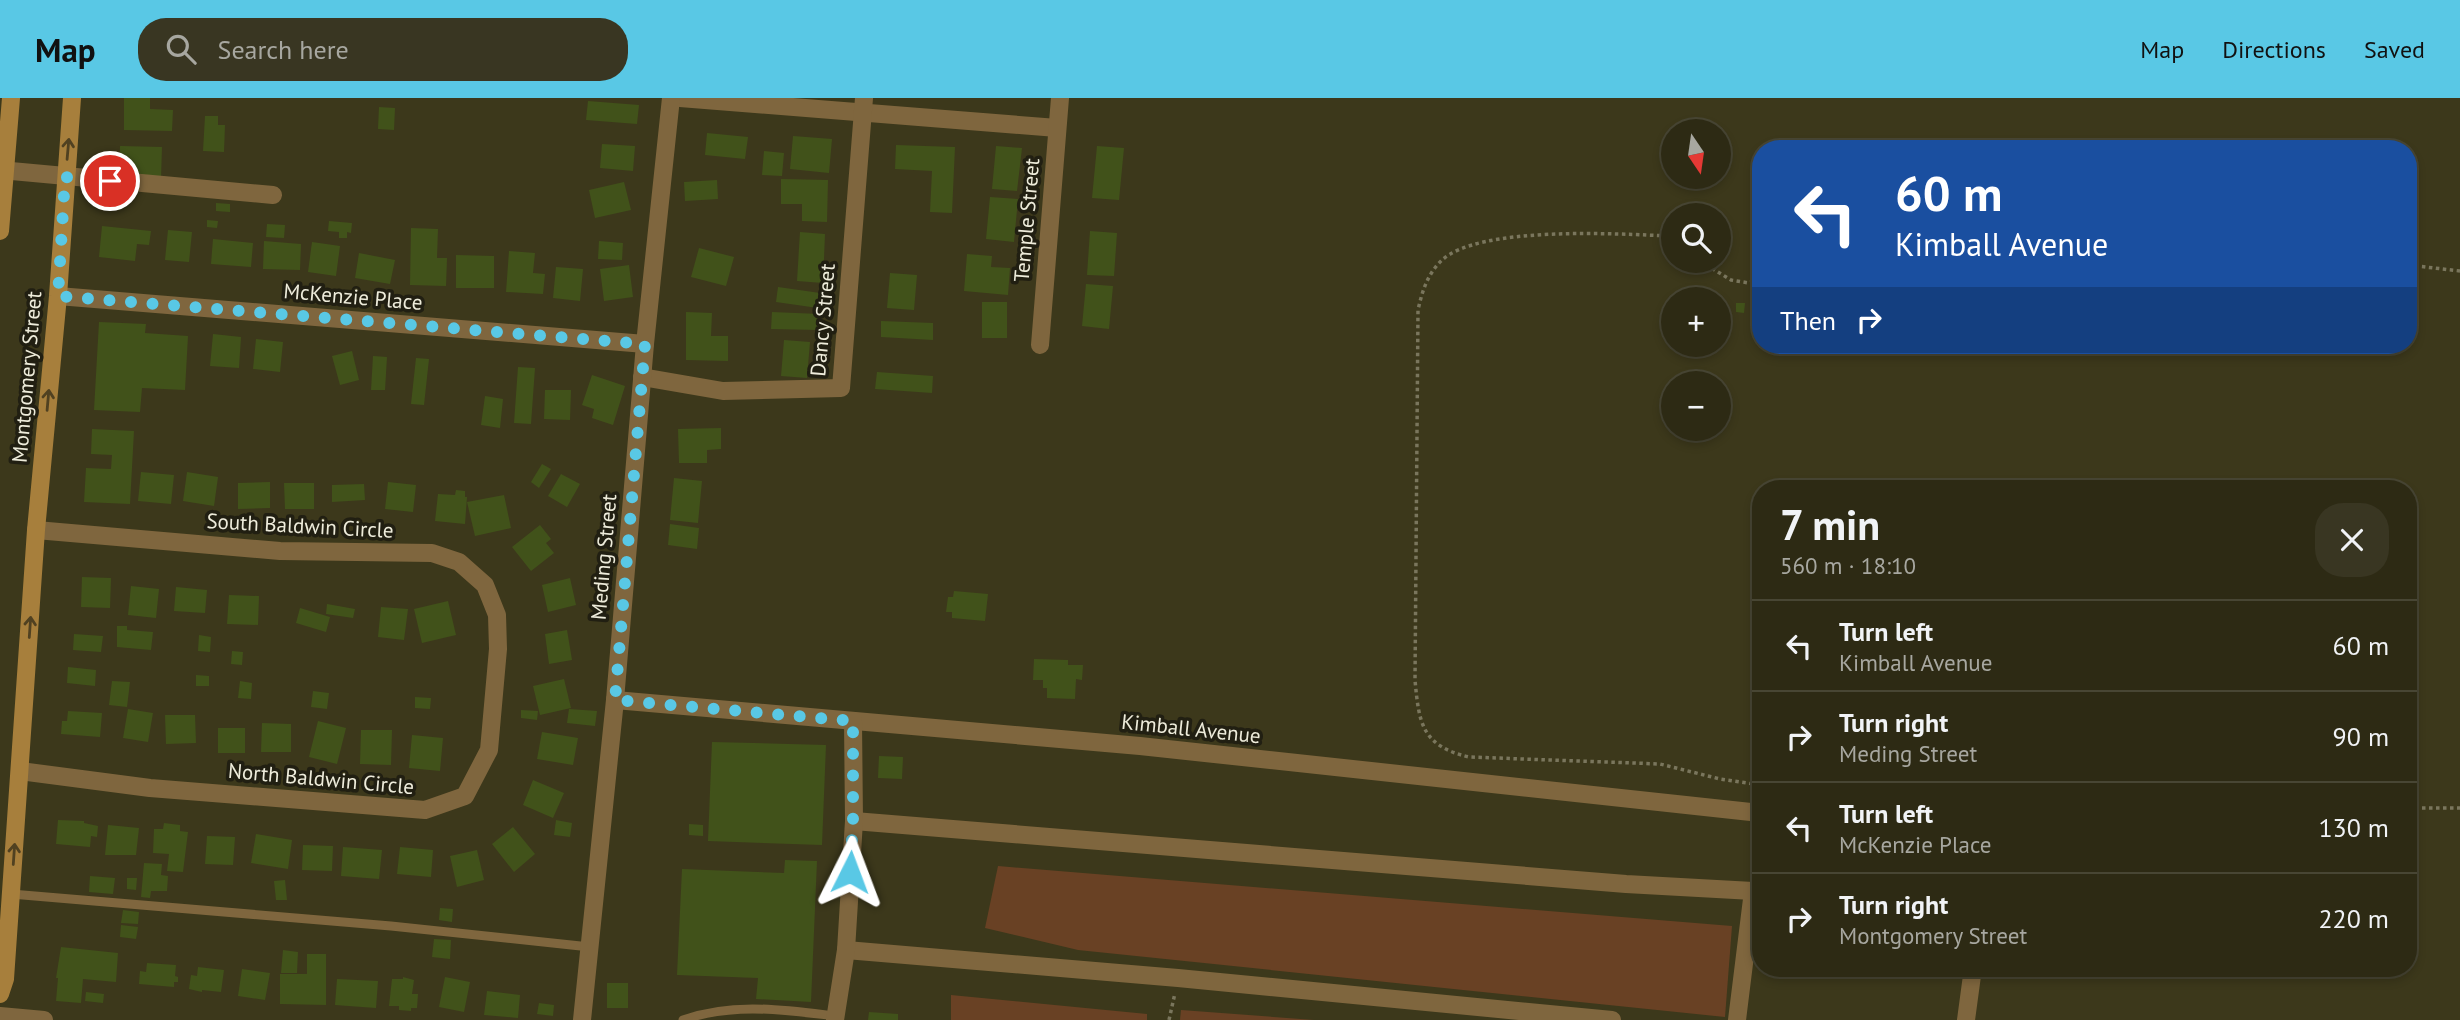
<!DOCTYPE html>
<meta charset="utf-8">
<style>
:root{--surface:#2d2a14;--page:#393622;--text:#f1f3f6;--muted:#a7a7a0;--line:#484634;--accent:#59c8e5}
body{margin:0;font-family:"PT Sans",sans-serif;background:var(--page);color:var(--text);height:100vh;display:flex;flex-direction:column;font-size:26px;white-space:nowrap}
*{box-sizing:border-box;margin:0}
p{font-size:23px;color:var(--muted)}
.icon{flex:none;width:38px;height:38px;fill:none;stroke:currentColor;stroke-width:2;stroke-linecap:round;stroke-linejoin:round}
.map{position:relative;flex:1;overflow:hidden}
.panel{position:absolute;left:1752px;top:382px;width:665px;height:497px;display:flex;flex-direction:column;background:var(--surface);border-radius:28px;box-shadow:0 4px 10px #0003,0 0 0 2px var(--line)}
.panel>*{flex:none}
.top-card{position:absolute;left:1752px;top:42px;width:665px;height:214px;border-radius:28px;box-shadow:0 4px 10px #0003,0 0 0 2px var(--line);background:#1a4fa0;color:#fff;overflow:hidden}
.needle{width:46px;rotate:167deg}
.tools{position:absolute;left:1661px;top:21px;display:grid;gap:14px}
.tools a{display:grid;place-items:center;width:70px;height:70px;border-radius:50%;background:var(--surface);box-shadow:0 4px 10px #0003,0 0 0 2px var(--line);font-size:35px}
.pin{position:absolute;display:grid;place-items:center;width:60px;height:60px;color:#fff;margin:-30px;border:4px solid #fff;border-radius:50%;box-shadow:0 2px 7px #0007}
.me{position:absolute;width:77px;margin:-38px;rotate:3deg;stroke-linejoin:round;filter:drop-shadow(0 0 5px #0008)}
.turn{display:flex;align-items:center;gap:24px;height:147px;padding:0 28px;font-size:32px}
.turn .icon{width:91px;height:91px;stroke-width:2.5}
.turn b{display:block;font-size:49px;line-height:60px}
.then{display:flex;align-items:center;height:66px;padding:0 28px;background:#0003;gap:14px;font-size:26px}
.round{display:grid;place-items:center;flex:none;width:74px;height:74px;border-radius:28px;background:var(--page)}
.summary{display:flex;align-items:center;justify-content:space-between;height:119px;padding:0 28px}
h1{font-size:42px;font-weight:600;line-height:52px}
ul{padding:0;list-style:none}
li{display:flex;align-items:center;gap:21px;height:91px;padding:0 28px;border-top:2px solid var(--line)}
li div{flex:1}
li b{display:block;font-size:26px}
li em{font-style:normal}
header{display:flex;align-items:center;gap:42px;box-sizing:border-box;height:98px;padding:0 35px;background:var(--accent);color:#111}
header strong{font-size:33px}
nav{display:flex;gap:38px;margin-inline-start:auto;font-size:24px}
.search{width:490px;height:63px;background:var(--page);display:flex;align-items:center;gap:18px;box-sizing:border-box;padding:0 24px;border-radius:28px;color:var(--muted);font-size:26px}
.map>svg:first-child{display:block}
</style>
<header>
<strong>Map</strong>
<div class="search"><svg class="icon" aria-label="search" viewBox="0 0 24 24"><circle cx="10" cy="10" r="6"/><path d="M15 15l6 6"/></svg>Search here</div>
<nav><a>Map</a><a>Directions</a><a>Saved</a></nav>
</header>
<div class="map">
<svg width="2460" height="922" viewBox="0 0 2460 922">
<rect width="100%" height="100%" fill="#3c381b"/>
<g fill="#694124">
<path d="M 998,768 L 1732,828 L 1725,919 L 1078,852 L 985,830 Z"/>
<path d="M 951,897 L 1147,916 L 1147,922 L 951,922 Z"/>
<path d="M 1181,912 L 1314,922 L 1180,922 Z"/>
</g>
<g fill="#41521a">
<path d="M 124,0 L 150,0 L 150,11 L 173,12 L 172,33 L 124,32 Z"/>
<path d="M 588,3 L 639,7 L 637,26 L 586,22 Z"/>
<path d="M 379,9 L 395,10 L 394,32 L 378,31 Z"/>
<path d="M 205,18 L 218,18 L 218,27 L 225,27 L 224,54 L 203,53 Z"/>
<path d="M 707,35 L 748,39 L 745,61 L 705,57 Z"/>
<path d="M 793,38 L 832,41 L 829,75 L 790,71 Z"/>
<path d="M 602,46 L 635,48 L 633,73 L 600,70 Z"/>
<path d="M 896,47 L 955,49 L 952,115 L 930,114 L 932,73 L 895,71 Z"/>
<path d="M 120,48 L 162,49 L 161,80 L 119,79 Z"/>
<path d="M 996,48 L 1022,50 L 1017,93 L 992,91 Z"/>
<path d="M 1097,48 L 1124,50 L 1119,102 L 1092,100 Z"/>
<path d="M 764,53 L 784,55 L 782,78 L 762,77 Z"/>
<path d="M 781,81 L 828,82 L 827,124 L 802,123 L 802,106 L 781,106 Z"/>
<path d="M 717,82 L 718,101 L 685,103 L 684,84 Z"/>
<path d="M 624,84 L 631,112 L 595,120 L 589,92 Z"/>
<path d="M 990,99 L 1018,101 L 1014,144 L 986,141 Z"/>
<path d="M 216,105 L 230,106 L 230,114 L 216,113 Z"/>
<path d="M 207,122 L 218,123 L 217,130 L 207,129 Z"/>
<path d="M 329,123 L 352,125 L 351,135 L 347,134 L 347,140 L 339,140 L 339,134 L 328,133 Z"/>
<path d="M 267,126 L 285,127 L 284,140 L 266,139 Z"/>
<path d="M 102,128 L 151,133 L 149,147 L 137,146 L 135,163 L 99,159 Z"/>
<path d="M 411,130 L 438,131 L 437,160 L 447,160 L 446,188 L 410,187 Z"/>
<path d="M 168,132 L 192,134 L 189,164 L 165,162 Z"/>
<path d="M 1090,133 L 1117,135 L 1114,178 L 1087,177 Z"/>
<path d="M 800,134 L 825,136 L 823,185 L 797,183 Z"/>
<path d="M 213,141 L 253,145 L 251,169 L 211,166 Z"/>
<path d="M 264,143 L 301,146 L 300,172 L 263,171 Z"/>
<path d="M 599,143 L 623,145 L 622,162 L 598,161 Z"/>
<path d="M 312,144 L 340,148 L 336,178 L 308,174 Z"/>
<path d="M 699,150 L 734,159 L 726,188 L 691,179 Z"/>
<path d="M 509,153 L 535,155 L 533,175 L 545,176 L 543,196 L 506,194 Z"/>
<path d="M 359,155 L 395,162 L 390,186 L 355,180 Z"/>
<path d="M 967,156 L 992,158 L 991,169 L 1010,170 L 1008,197 L 964,193 Z"/>
<path d="M 456,157 L 494,158 L 494,190 L 456,190 Z"/>
<path d="M 629,167 L 633,199 L 604,203 L 600,171 Z"/>
<path d="M 556,169 L 583,171 L 580,203 L 553,200 Z"/>
<path d="M 890,175 L 917,177 L 914,212 L 887,210 Z"/>
<path d="M 1086,186 L 1113,188 L 1109,231 L 1082,228 Z"/>
<path d="M 778,189 L 820,195 L 818,210 L 776,204 Z"/>
<rect x="982" y="204" width="25" height="36"/>
<path d="M 1736,205 L 1745,205 L 1744,215 L 1736,214 Z"/>
<path d="M 686,214 L 712,215 L 711,238 L 728,238 L 728,263 L 686,262 Z"/>
<path d="M 772,214 L 820,216 L 819,232 L 771,231 Z"/>
<path d="M 881,223 L 933,225 L 933,242 L 881,239 Z"/>
<path d="M 99,224 L 146,226 L 145,235 L 188,238 L 185,292 L 142,290 L 140,314 L 94,312 Z"/>
<path d="M 213,236 L 241,239 L 239,270 L 210,268 Z"/>
<path d="M 256,241 L 283,244 L 280,274 L 253,271 Z"/>
<path d="M 784,242 L 810,244 L 807,280 L 781,278 Z"/>
<path d="M 352,253 L 359,282 L 340,287 L 332,258 Z"/>
<path d="M 373,258 L 387,259 L 385,292 L 371,292 Z"/>
<path d="M 416,260 L 429,261 L 424,307 L 411,306 Z"/>
<path d="M 518,269 L 535,270 L 531,326 L 514,325 Z"/>
<path d="M 877,274 L 933,278 L 932,295 L 875,291 Z"/>
<path d="M 592,277 L 625,288 L 613,327 L 592,320 L 594,311 L 582,307 Z"/>
<path d="M 545,292 L 571,292 L 570,322 L 544,321 Z"/>
<path d="M 485,298 L 503,301 L 500,330 L 481,327 Z"/>
<path d="M 721,330 L 721,351 L 707,352 L 707,365 L 679,365 L 678,331 Z"/>
<path d="M 92,331 L 134,333 L 130,406 L 84,404 L 86,370 L 111,371 L 112,357 L 91,356 Z"/>
<path d="M 542,366 L 551,371 L 539,390 L 531,384 Z"/>
<path d="M 141,374 L 174,377 L 171,406 L 138,403 Z"/>
<path d="M 187,374 L 218,379 L 214,408 L 183,403 Z"/>
<path d="M 561,376 L 580,386 L 567,409 L 548,398 Z"/>
<path d="M 674,380 L 702,383 L 698,425 L 670,422 Z"/>
<path d="M 270,384 L 270,410 L 238,411 L 238,385 Z"/>
<path d="M 388,384 L 416,387 L 413,414 L 385,411 Z"/>
<path d="M 284,385 L 314,385 L 314,411 L 285,411 Z"/>
<path d="M 364,386 L 365,402 L 332,404 L 332,387 Z"/>
<path d="M 456,392 L 465,393 L 465,399 L 467,399 L 465,426 L 435,423 L 438,396 L 455,397 Z"/>
<path d="M 504,397 L 511,430 L 475,438 L 467,404 Z"/>
<path d="M 670,426 L 699,430 L 697,451 L 668,447 Z"/>
<path d="M 540,427 L 551,441 L 546,445 L 554,455 L 531,473 L 512,449 Z"/>
<path d="M 82,479 L 111,480 L 110,510 L 81,509 Z"/>
<path d="M 570,480 L 576,507 L 548,514 L 542,487 Z"/>
<path d="M 131,488 L 159,491 L 156,520 L 128,517 Z"/>
<path d="M 176,489 L 207,492 L 205,515 L 174,513 Z"/>
<path d="M 954,493 L 988,496 L 985,523 L 952,520 L 952,514 L 946,514 L 948,499 L 953,499 Z"/>
<path d="M 229,497 L 259,498 L 258,527 L 227,526 Z"/>
<path d="M 448,503 L 456,537 L 422,545 L 414,511 Z"/>
<path d="M 327,506 L 355,511 L 353,520 L 326,516 Z"/>
<path d="M 381,509 L 408,511 L 404,542 L 378,539 Z"/>
<path d="M 300,510 L 330,519 L 326,534 L 296,525 Z"/>
<path d="M 117,528 L 127,528 L 127,532 L 153,534 L 151,552 L 117,549 Z"/>
<path d="M 567,532 L 572,562 L 549,566 L 545,536 Z"/>
<path d="M 74,536 L 103,538 L 101,554 L 73,552 Z"/>
<path d="M 199,537 L 211,539 L 210,554 L 198,553 Z"/>
<path d="M 232,553 L 243,554 L 242,567 L 231,566 Z"/>
<path d="M 1034,561 L 1068,562 L 1068,567 L 1083,567 L 1082,582 L 1076,581 L 1075,601 L 1047,600 L 1047,590 L 1043,590 L 1043,582 L 1033,582 Z"/>
<path d="M 68,569 L 96,572 L 95,588 L 67,585 Z"/>
<path d="M 196,577 L 209,578 L 209,588 L 196,588 Z"/>
<path d="M 564,581 L 571,610 L 540,617 L 533,588 Z"/>
<path d="M 112,583 L 130,584 L 127,609 L 109,607 Z"/>
<path d="M 240,583 L 252,585 L 251,601 L 238,600 Z"/>
<path d="M 313,593 L 329,595 L 327,611 L 311,609 Z"/>
<path d="M 415,599 L 431,600 L 430,611 L 415,610 Z"/>
<path d="M 128,611 L 153,615 L 148,644 L 123,640 Z"/>
<path d="M 569,611 L 597,613 L 595,628 L 567,625 Z"/>
<path d="M 521,612 L 538,613 L 537,622 L 521,620 Z"/>
<path d="M 68,613 L 102,615 L 100,639 L 61,636 L 62,623 L 67,623 Z"/>
<path d="M 165,617 L 195,617 L 196,645 L 166,646 Z"/>
<path d="M 318,623 L 346,630 L 337,666 L 309,659 Z"/>
<path d="M 262,625 L 291,626 L 291,654 L 261,654 Z"/>
<rect x="218" y="630" width="27" height="25"/>
<path d="M 361,632 L 392,632 L 391,667 L 360,666 Z"/>
<path d="M 542,634 L 578,640 L 573,667 L 537,661 Z"/>
<path d="M 412,637 L 443,640 L 440,673 L 409,670 Z"/>
<path d="M 712,644 L 826,647 L 822,747 L 708,743 Z"/>
<path d="M 879,658 L 903,659 L 902,681 L 878,680 Z"/>
<path d="M 533,682 L 564,695 L 553,720 L 523,707 Z"/>
<path d="M 58,722 L 84,723 L 84,725 L 98,728 L 97,739 L 91,738 L 90,749 L 56,746 Z"/>
<path d="M 556,722 L 572,725 L 570,739 L 554,737 Z"/>
<path d="M 164,725 L 180,727 L 180,733 L 188,734 L 183,774 L 167,773 L 169,756 L 153,755 L 154,731 L 163,731 Z"/>
<path d="M 689,726 L 703,727 L 703,738 L 689,737 Z"/>
<path d="M 108,727 L 139,730 L 136,757 L 105,757 Z"/>
<path d="M 513,729 L 535,756 L 514,774 L 492,746 Z"/>
<path d="M 256,736 L 292,742 L 288,771 L 251,765 Z"/>
<path d="M 207,738 L 235,739 L 233,767 L 205,766 Z"/>
<path d="M 303,747 L 333,748 L 332,773 L 302,772 Z"/>
<path d="M 343,749 L 382,752 L 379,781 L 341,778 Z"/>
<path d="M 400,749 L 433,752 L 431,779 L 397,776 Z"/>
<path d="M 477,752 L 484,782 L 457,789 L 450,758 Z"/>
<path d="M 785,762 L 817,763 L 811,904 L 756,901 L 758,880 L 677,877 L 682,771 L 784,775 Z"/>
<path d="M 144,765 L 162,766 L 161,777 L 168,778 L 167,793 L 151,793 L 150,800 L 141,799 Z"/>
<path d="M 90,778 L 115,780 L 113,796 L 89,794 Z"/>
<path d="M 127,780 L 137,780 L 136,792 L 127,791 Z"/>
<path d="M 285,782 L 287,802 L 276,802 L 274,783 Z"/>
<path d="M 440,810 L 453,811 L 452,824 L 439,822 Z"/>
<path d="M 123,812 L 139,814 L 138,826 L 121,825 Z"/>
<path d="M 121,827 L 138,829 L 136,841 L 120,839 Z"/>
<path d="M 434,841 L 451,842 L 450,861 L 432,859 Z"/>
<path d="M 61,849 L 118,855 L 116,884 L 83,881 L 81,905 L 56,903 L 58,880 L 56,880 Z"/>
<path d="M 283,852 L 298,854 L 297,875 L 281,875 Z"/>
<path d="M 307,856 L 326,856 L 326,907 L 280,906 L 280,876 L 307,876 Z"/>
<path d="M 147,865 L 176,867 L 175,878 L 178,879 L 178,884 L 174,884 L 174,889 L 139,886 L 140,873 L 146,874 Z"/>
<path d="M 198,869 L 224,872 L 221,894 L 202,892 L 202,894 L 189,891 L 191,877 L 197,878 Z"/>
<path d="M 242,871 L 270,875 L 265,902 L 238,898 Z"/>
<path d="M 403,879 L 414,882 L 412,896 L 418,896 L 417,910 L 411,910 L 411,913 L 399,912 L 399,908 L 389,908 L 392,881 L 403,881 Z"/>
<path d="M 445,879 L 470,884 L 464,914 L 439,909 Z"/>
<path d="M 337,881 L 378,883 L 376,910 L 335,907 Z"/>
<rect x="607" y="885" width="21" height="25"/>
<path d="M 487,893 L 520,897 L 518,920 L 484,917 Z"/>
<path d="M 86,894 L 104,896 L 103,905 L 85,903 Z"/>
<path d="M 539,905 L 554,907 L 553,918 L 537,916 Z"/>
<path d="M 869,914 L 898,916 L 898,922 L 868,922 Z"/>
</g>
<g fill="none" stroke-linecap="round" stroke-linejoin="round">
<g stroke="#7a765d" stroke-width="3.5" stroke-dasharray="3.5 3.5" stroke-linecap="butt">
<path d="M 1673,141 L 1670,138 C 1619,136 1478,127 1441,163 C 1427,177 1422,194 1418,212 L 1415,582 C 1419,626 1422,648 1469,659 L 1660,666 L 1720,681 L 1760,687"/>
<path d="M 1700,163 L 1731,182 L 1749,185 L 1760,180"/>
<path d="M 2408,167 L 2460,173"/>
<path d="M 2408,710 L 2460,710"/>
<path d="M 1169,922 L 1175,895"/>
</g>
<g stroke="#7f663e" stroke-width="9">
<path d="M 11,796 L 391,828 L 590,849"/>
<path d="M 683,922 C 733,904 784,912 836,918"/>
</g>
<g stroke="#7f663e" stroke-width="18">
<path d="M 680,0 L 1057,30"/>
<path d="M 0,72 L 273,97"/>
<path d="M 58,198 L 645,246"/>
<path d="M 1040,247 L 1060,0"/>
<path d="M 642,279 L 723,293 L 841,290 L 864,0"/>
<path d="M 615,602 L 1140,648 L 1760,715"/>
<path d="M 20,673 L 150,690 L 425,712 L 465,698 L 489,652 L 498,551 L 497,517 L 485,487 L 459,464 L 432,455 L 280,453 L 36,432"/>
<path d="M 854,723 L 1626,786 L 1753,793 L 1737,922"/>
<path d="M 846,852 L 1178,880 L 1612,922"/>
<path d="M 0,918 L 44,922"/>
<path d="M 582,922 L 615,602 L 645,246 L 671,0"/>
<path d="M 835,922 L 846,852 L 854,723 L 853,623"/>
<path d="M 1966,922 L 1973,870"/>
</g>
<g stroke="#a77f3c" stroke-width="18">
<path d="M 0,133 L 11,0"/>
<path d="M 0,896 L 5,881 L 36,432 L 58,198 L 72,0"/>
</g>
</g>
<defs><path id="oneway-shaft" d="M-6 0H5M1.5-3L5.5 0L1.5 3" fill="none" stroke-width="1.6" stroke-linecap="round" stroke-linejoin="round" transform="scale(1.75)"/></defs>
<g stroke="#504121">
<use href="#oneway-shaft" transform="translate(68 51) rotate(-85)"/>
<use href="#oneway-shaft" transform="translate(48 302) rotate(-85)"/>
<use href="#oneway-shaft" transform="translate(30 529) rotate(-86)"/>
<use href="#oneway-shaft" transform="translate(14 756) rotate(-86)"/>
</g>
<g fill="none" stroke-linecap="round" stroke-linejoin="round">
<path stroke="#59c8e5" stroke-width="12" stroke-dasharray="0 21.6" d="M 110,83 L 65,79 L 58,198 L 645,246 L 615,602 L 853,623 L 853,723 L 850,774"/>
</g>
<g text-anchor="middle" stroke-width="7" stroke-linejoin="round" paint-order="stroke">
<g font-size="21" fill="#eeecdb" stroke="#211f12">
<text transform="translate(1027 122) rotate(-85)" y="7">Temple Street</text>
<text transform="translate(353 199) rotate(5)" y="7">McKenzie Place</text>
<text transform="translate(823 222) rotate(-85)" y="7">Dancy Street</text>
<text transform="translate(27 279) rotate(-85)" y="7">Montgomery Street</text>
<text transform="translate(300 428) rotate(3)" y="7">South Baldwin Circle</text>
<text transform="translate(604 459) rotate(-85)" y="7">Meding Street</text>
<text transform="translate(1191 631) rotate(6)" y="7">Kimball Avenue</text>
<text transform="translate(321 681) rotate(5)" y="7">North Baldwin Circle</text>
</g>
</g>
</svg>
<div class="tools">
<a><svg class="needle" viewBox="-14 -14 28 28"><path d="M0-13l5 13h-10z" fill="#e53935"/><path d="M0 13l5-13h-10z" fill="#a7a7a0"/></svg></a>
<a><svg class="icon" aria-label="search" viewBox="0 0 24 24"><circle cx="10" cy="10" r="6"/><path d="M15 15l6 6"/></svg></a>
<a>+</a>
<a>−</a>
</div>
<div class="pin" style="left:110px;top:83px;background:#d93025"><svg class="icon" aria-label="arrive" viewBox="0 0 24 24"><path d="M6 21V4h12l-3 4 3 4H6"/></svg></div>
<svg class="me" style="left:850px;top:774px" viewBox="-20 -20 40 40"><path d="M0-17L14 15 0 8-14 15z" fill="#59c8e5" stroke="#fff" stroke-width="4"/></svg>
<div class="top-card">
<div class="turn"><svg class="icon" aria-label="left" viewBox="0 0 24 24"><path d="M17 20v-9H6M10 6l-5 5 5 5"/></svg><div><b>60 m</b>Kimball Avenue</div></div>
<div class="then">Then<svg class="icon" aria-label="right" viewBox="0 0 24 24"><path d="M7 20v-9h11M14 6l5 5-5 5"/></svg></div>
</div>
<section class="panel">
<div class="summary"><div><h1>7 min</h1><p>560 m · 18:10</p></div><a class="round"><svg class="icon" aria-label="close" viewBox="0 0 24 24"><path d="M6 6l12 12M18 6L6 18"/></svg></a></div>
<ul>
<li><svg class="icon" aria-label="left" viewBox="0 0 24 24"><path d="M17 20v-9H6M10 6l-5 5 5 5"/></svg><div><b>Turn left</b><p>Kimball Avenue</p></div><em>60 m</em></li>
<li><svg class="icon" aria-label="right" viewBox="0 0 24 24"><path d="M7 20v-9h11M14 6l5 5-5 5"/></svg><div><b>Turn right</b><p>Meding Street</p></div><em>90 m</em></li>
<li><svg class="icon" aria-label="left" viewBox="0 0 24 24"><path d="M17 20v-9H6M10 6l-5 5 5 5"/></svg><div><b>Turn left</b><p>McKenzie Place</p></div><em>130 m</em></li>
<li><svg class="icon" aria-label="right" viewBox="0 0 24 24"><path d="M7 20v-9h11M14 6l5 5-5 5"/></svg><div><b>Turn right</b><p>Montgomery Street</p></div><em>220 m</em></li>
</ul>
</section>
</div>
